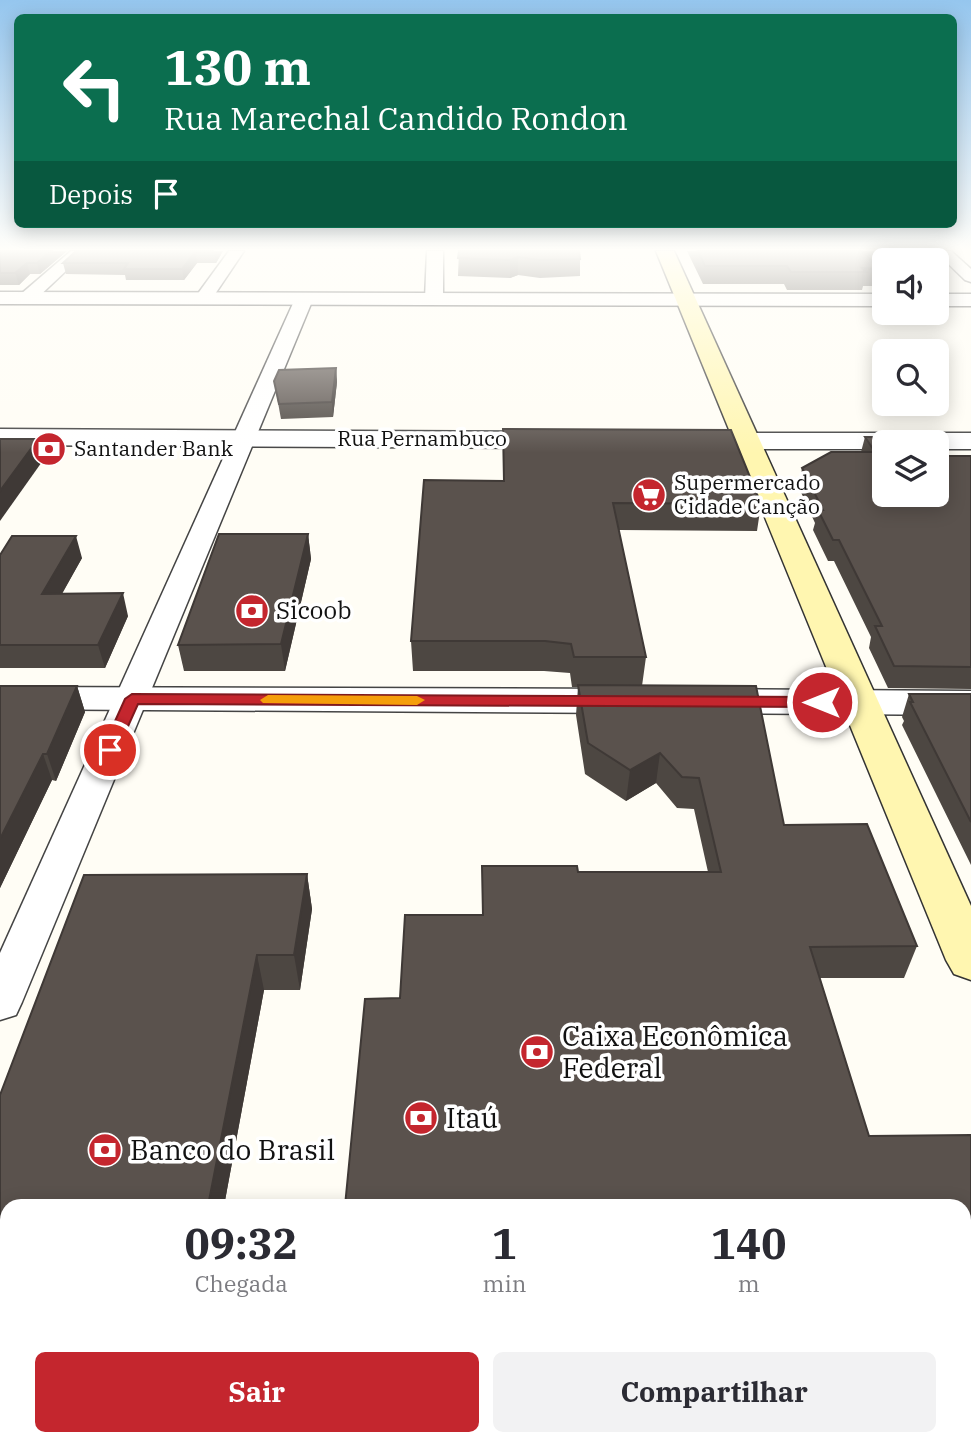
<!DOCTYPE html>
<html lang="pt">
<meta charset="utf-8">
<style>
:root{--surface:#fff;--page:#f2f2f3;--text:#2b2b33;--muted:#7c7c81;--accent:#c4262e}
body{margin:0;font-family:"IBM Plex Serif",serif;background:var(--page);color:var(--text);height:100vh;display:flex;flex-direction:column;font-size:26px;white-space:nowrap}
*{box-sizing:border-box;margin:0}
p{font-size:23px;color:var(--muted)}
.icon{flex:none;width:38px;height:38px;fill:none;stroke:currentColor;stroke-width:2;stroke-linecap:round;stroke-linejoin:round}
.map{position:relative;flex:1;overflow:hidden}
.panel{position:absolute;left:0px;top:1199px;width:971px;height:247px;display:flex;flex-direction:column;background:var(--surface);border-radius:21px 21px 0 0;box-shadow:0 4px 18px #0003}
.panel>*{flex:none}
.hud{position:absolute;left:14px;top:14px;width:943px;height:214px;border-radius:10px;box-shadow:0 4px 18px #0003;background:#0b6e4f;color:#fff;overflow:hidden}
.controls{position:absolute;left:872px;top:248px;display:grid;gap:14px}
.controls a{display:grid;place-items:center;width:77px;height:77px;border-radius:10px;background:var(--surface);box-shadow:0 4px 18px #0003;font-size:35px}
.pin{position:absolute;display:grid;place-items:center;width:60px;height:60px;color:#fff;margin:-30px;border:4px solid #fff;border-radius:50%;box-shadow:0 2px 7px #0007}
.me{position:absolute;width:77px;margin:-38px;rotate:270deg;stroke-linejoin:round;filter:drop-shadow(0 0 5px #0008)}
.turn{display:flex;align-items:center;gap:24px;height:147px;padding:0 35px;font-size:32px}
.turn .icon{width:91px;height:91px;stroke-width:2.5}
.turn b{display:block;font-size:49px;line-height:60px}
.then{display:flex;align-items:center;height:66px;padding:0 35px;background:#0003;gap:14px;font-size:26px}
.eta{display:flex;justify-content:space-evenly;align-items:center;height:119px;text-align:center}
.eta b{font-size:42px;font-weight:700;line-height:49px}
.primary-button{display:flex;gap:14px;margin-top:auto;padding:14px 35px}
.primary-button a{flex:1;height:80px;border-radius:10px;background:var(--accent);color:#fff;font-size:28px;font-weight:700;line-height:80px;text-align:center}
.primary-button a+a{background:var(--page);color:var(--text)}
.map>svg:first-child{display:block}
</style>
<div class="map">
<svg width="971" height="1444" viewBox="0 0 971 1444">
<rect width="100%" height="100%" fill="#fffdf5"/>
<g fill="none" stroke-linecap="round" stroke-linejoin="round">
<g stroke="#444" stroke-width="3">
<g id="minor">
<path d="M 71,251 L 87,251 L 33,302 L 21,302 L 18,298 L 21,294 Z"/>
<path d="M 229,251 L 244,251 L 209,303 L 197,303 L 194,299 Z"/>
<path d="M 427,251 L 443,251 L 443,299 L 434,304 L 425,299 Z"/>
<path d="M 935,251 L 951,251 L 971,269 L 971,282 L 965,280 Z"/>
<path d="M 304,294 L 313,299 L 22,1002 L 16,1015 L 0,1020 L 0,953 L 295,299 Z"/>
<rect x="0" y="1345" width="7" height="58"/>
<rect x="964" y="1355" width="7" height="58"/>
</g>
</g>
<g stroke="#444" stroke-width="3">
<g id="tertiary">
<path d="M 0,292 L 884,294 L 884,306 L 0,304 Z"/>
<rect x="936" y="294" width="35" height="12"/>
<path d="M 0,429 L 554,432 L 563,434 L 567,440 L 563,446 L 554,448 L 0,445 Z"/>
<path d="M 709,433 L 971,433 L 971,449 L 936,449 L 936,443 L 884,443 L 884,449 L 709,449 L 700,447 L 696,441 L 700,435 Z"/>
<path d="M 0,687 L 629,689 L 642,693 L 648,701 L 642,709 L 629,713 L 0,709 Z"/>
<path d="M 707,689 L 971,691 L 971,715 L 707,713 L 694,709 L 688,701 L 694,693 Z"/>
</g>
</g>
<g stroke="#333" stroke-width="3">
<path id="secondary" d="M 656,251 L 674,251 L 971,906 L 971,980 L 954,974 L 946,960 Z"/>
</g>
<use href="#minor" fill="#fff" fill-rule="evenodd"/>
<use href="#tertiary" fill="#fff" fill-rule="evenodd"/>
<use href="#secondary" fill="#fff6b0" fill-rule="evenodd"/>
</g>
<g fill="#4d4742">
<path d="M 0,251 L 67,251 L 40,274 L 30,274 L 19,285 L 0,285 Z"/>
<path d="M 76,251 L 223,251 L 216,263 L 197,263 L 184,280 L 126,280 L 125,275 L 66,274 L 63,263 Z"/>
<path d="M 459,251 L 580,259 L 580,276 L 540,278 L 518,275 L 510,278 L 458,276 Z"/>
<path d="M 687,251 L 882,251 L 878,265 L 876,265 L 879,269 L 875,286 L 863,286 L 862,290 L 787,290 L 784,284 L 703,284 Z"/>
<path d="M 336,368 L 337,382 L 333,417 L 281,419 L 274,381 Z"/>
<path d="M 503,429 L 761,504 L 757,531 L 619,530 L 646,657 L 642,686 L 784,825 L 917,946 L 904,978 L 820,978 L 869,1136 L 971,1135 L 971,1288 L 964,1288 L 964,1206 L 400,998 L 482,915 L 578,872 L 708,872 L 694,809 L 677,808 L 656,783 L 626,801 L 585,774 L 576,715 L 578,687 L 572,687 L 570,673 L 544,671 L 413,671 L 411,641 L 503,481 Z"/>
<path d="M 865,437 L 902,437 L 884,495 L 971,456 L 971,689 L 888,688 L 869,648 L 871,637 L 834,561 L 828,561 L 813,530 L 815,523 L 799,488 L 802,468 L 861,452 Z"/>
<path d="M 308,534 L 311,559 L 285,671 L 184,671 L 178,645 Z"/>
<path d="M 0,555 L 82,558 L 62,594 L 128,616 L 105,668 L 0,668 Z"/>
<path d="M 0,686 L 77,686 L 85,712 L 56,781 L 52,780 L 0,888 Z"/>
<path d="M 909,694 L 971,694 L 971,865 L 902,725 L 904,721 L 902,717 Z"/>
<path d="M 307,874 L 312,909 L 300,990 L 264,990 L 224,1206 L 7,1206 L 7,1279 L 0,1279 L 0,1095 Z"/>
</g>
<g fill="#3f3936">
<path d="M 51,251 L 67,251 L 40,274 L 37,263 Z"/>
<path d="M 223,251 L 216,263 L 214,252 Z"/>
<path d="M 195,252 L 197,263 L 184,280 L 182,269 Z"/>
<path d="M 518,257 L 518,275 L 510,278 L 510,260 Z"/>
<path d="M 27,263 L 30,274 L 19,285 L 15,273 Z"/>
<path d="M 336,368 L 337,382 L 333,417 L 332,402 Z"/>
<path d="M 38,439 L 44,459 L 0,521 L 0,491 Z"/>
<path d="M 308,534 L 311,559 L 285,671 L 281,644 Z"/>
<path d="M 76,536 L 82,558 L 49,616 L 42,594 Z"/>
<path d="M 123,593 L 128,616 L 105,668 L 98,645 Z"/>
<path d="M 77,686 L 85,712 L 56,781 L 47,754 Z"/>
<path d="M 660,753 L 656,783 L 626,801 L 630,770 Z"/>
<path d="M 43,754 L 52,780 L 0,888 L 0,839 Z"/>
<path d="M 307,874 L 312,909 L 300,990 L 294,955 Z"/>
<path d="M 257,955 L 264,990 L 224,1206 L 208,1206 Z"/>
</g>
<g fill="#5a524d" stroke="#3f3936" stroke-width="2">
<path d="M 0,251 L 51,251 L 37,263 L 27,263 L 15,273 L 0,273 Z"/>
<path d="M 76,251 L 214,251 L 195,252 L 182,269 L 124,269 L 128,263 L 63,263 Z"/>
<path d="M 459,251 L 579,251 L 580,259 L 540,260 L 518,257 L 510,260 L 458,258 Z"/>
<path d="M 698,251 L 862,251 L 879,269 L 862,268 L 866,272 L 791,272 L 787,266 L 705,266 Z"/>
<path d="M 336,368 L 332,402 L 279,404 L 274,381 L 279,370 Z"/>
<path d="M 503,429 L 731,430 L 761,504 L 613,503 L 646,657 L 574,657 L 571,644 L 545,641 L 411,641 L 424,480 L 504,481 Z"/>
<path d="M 865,437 L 902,437 L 906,443 L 884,443 L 884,495 L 936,495 L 936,456 L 971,456 L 971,667 L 894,666 L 875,626 L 882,626 L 839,540 L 833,540 L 818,510 L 823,510 L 802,468 L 831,452 L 875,452 Z"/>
<path d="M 0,439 L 38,439 L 0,491 Z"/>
<path d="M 219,534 L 308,534 L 281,644 L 178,645 Z"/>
<path d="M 12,536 L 76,536 L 42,594 L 123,593 L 98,645 L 0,645 L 0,555 Z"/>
<path d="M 578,685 L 756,686 L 784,825 L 867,824 L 917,946 L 810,947 L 869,1136 L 971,1135 L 971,1260 L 964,1260 L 964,1206 L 345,1206 L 365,999 L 400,998 L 405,915 L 483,915 L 482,866 L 577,866 L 578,872 L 721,872 L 699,778 L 682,777 L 660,753 L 630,770 L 588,743 Z"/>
<path d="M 0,686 L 77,686 L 47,754 L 43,754 L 0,839 Z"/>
<path d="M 909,694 L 971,694 L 971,822 L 910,702 L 913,702 Z"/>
<path d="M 307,874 L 294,955 L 257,955 L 208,1206 L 7,1206 L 7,1247 L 0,1247 L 0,1095 L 84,875 Z"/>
</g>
<linearGradient id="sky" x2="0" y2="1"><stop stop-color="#95c6ee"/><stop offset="0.55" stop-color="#fffefa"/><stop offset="1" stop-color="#fffefa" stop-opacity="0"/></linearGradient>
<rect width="971" height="453" fill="url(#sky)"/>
<path fill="#c4262e" stroke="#7f191e" stroke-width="2" d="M 132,694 L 822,697 L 830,702 L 822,707 L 138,704 L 116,753 L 104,753 L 102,750 L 125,699 Z"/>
<path fill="#f59e0b" d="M 268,695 L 417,696 L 425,700 L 417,705 L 263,703 L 260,700 Z"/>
<defs>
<g id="bank-disc" transform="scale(1.75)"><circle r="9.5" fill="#c4262e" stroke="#fff"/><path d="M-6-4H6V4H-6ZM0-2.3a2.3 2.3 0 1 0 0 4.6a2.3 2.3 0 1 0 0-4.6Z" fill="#fff"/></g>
<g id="supermarket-disc" transform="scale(1.75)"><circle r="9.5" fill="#c4262e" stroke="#fff"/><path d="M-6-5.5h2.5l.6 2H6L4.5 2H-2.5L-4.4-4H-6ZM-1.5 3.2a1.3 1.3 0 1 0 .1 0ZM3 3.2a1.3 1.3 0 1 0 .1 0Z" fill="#fff"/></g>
</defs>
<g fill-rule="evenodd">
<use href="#bank-disc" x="49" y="449"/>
<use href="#supermarket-disc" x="649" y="495"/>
<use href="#bank-disc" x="252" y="611"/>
<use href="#bank-disc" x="537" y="1052"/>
<use href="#bank-disc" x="421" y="1118"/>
<use href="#bank-disc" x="105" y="1150"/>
</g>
<g text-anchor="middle" stroke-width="7" stroke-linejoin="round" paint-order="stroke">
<g font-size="21" fill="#111" stroke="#fff">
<text x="422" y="446">Rua Pernambuco</text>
</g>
<g font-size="21" fill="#111" stroke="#fff" text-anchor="start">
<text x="74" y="456">Santander Bank</text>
<text x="674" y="490">Supermercado<tspan x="674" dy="24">Cidade Canção</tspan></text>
</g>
<g font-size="24" fill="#111" stroke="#fff" text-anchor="start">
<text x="276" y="619">Sicoob</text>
</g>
<g font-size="28" fill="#111" stroke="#fff" text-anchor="start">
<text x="562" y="1046">Caixa Econômica<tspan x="562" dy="32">Federal</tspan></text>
<text x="446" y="1128">Itaú</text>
<text x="130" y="1160">Banco do Brasil</text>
</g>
</g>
</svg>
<div class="controls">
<a><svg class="icon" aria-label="sound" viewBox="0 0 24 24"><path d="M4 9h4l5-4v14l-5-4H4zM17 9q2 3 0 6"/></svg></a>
<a><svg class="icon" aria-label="search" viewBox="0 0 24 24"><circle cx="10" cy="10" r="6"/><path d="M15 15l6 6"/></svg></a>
<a><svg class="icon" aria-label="layers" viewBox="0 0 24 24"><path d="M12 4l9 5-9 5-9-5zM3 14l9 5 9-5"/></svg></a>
</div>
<div class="pin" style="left:110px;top:750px;background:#d93025"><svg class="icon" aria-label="arrive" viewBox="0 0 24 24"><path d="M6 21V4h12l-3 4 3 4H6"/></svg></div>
<svg class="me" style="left:822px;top:702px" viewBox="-20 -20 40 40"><circle r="17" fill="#c4262e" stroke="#fff" stroke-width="3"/><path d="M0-11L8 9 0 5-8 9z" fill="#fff"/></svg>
<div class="hud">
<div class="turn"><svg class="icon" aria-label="left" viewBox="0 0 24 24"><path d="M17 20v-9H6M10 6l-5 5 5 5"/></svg><div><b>130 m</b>Rua Marechal Candido Rondon</div></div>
<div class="then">Depois<svg class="icon" aria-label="arrive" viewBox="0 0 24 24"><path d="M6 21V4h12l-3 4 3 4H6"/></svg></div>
</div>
<section class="panel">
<div class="eta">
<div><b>09:32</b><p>Chegada</p></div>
<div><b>1</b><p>min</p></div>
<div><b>140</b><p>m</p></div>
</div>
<div class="primary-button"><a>Sair</a><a>Compartilhar</a></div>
</section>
</div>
